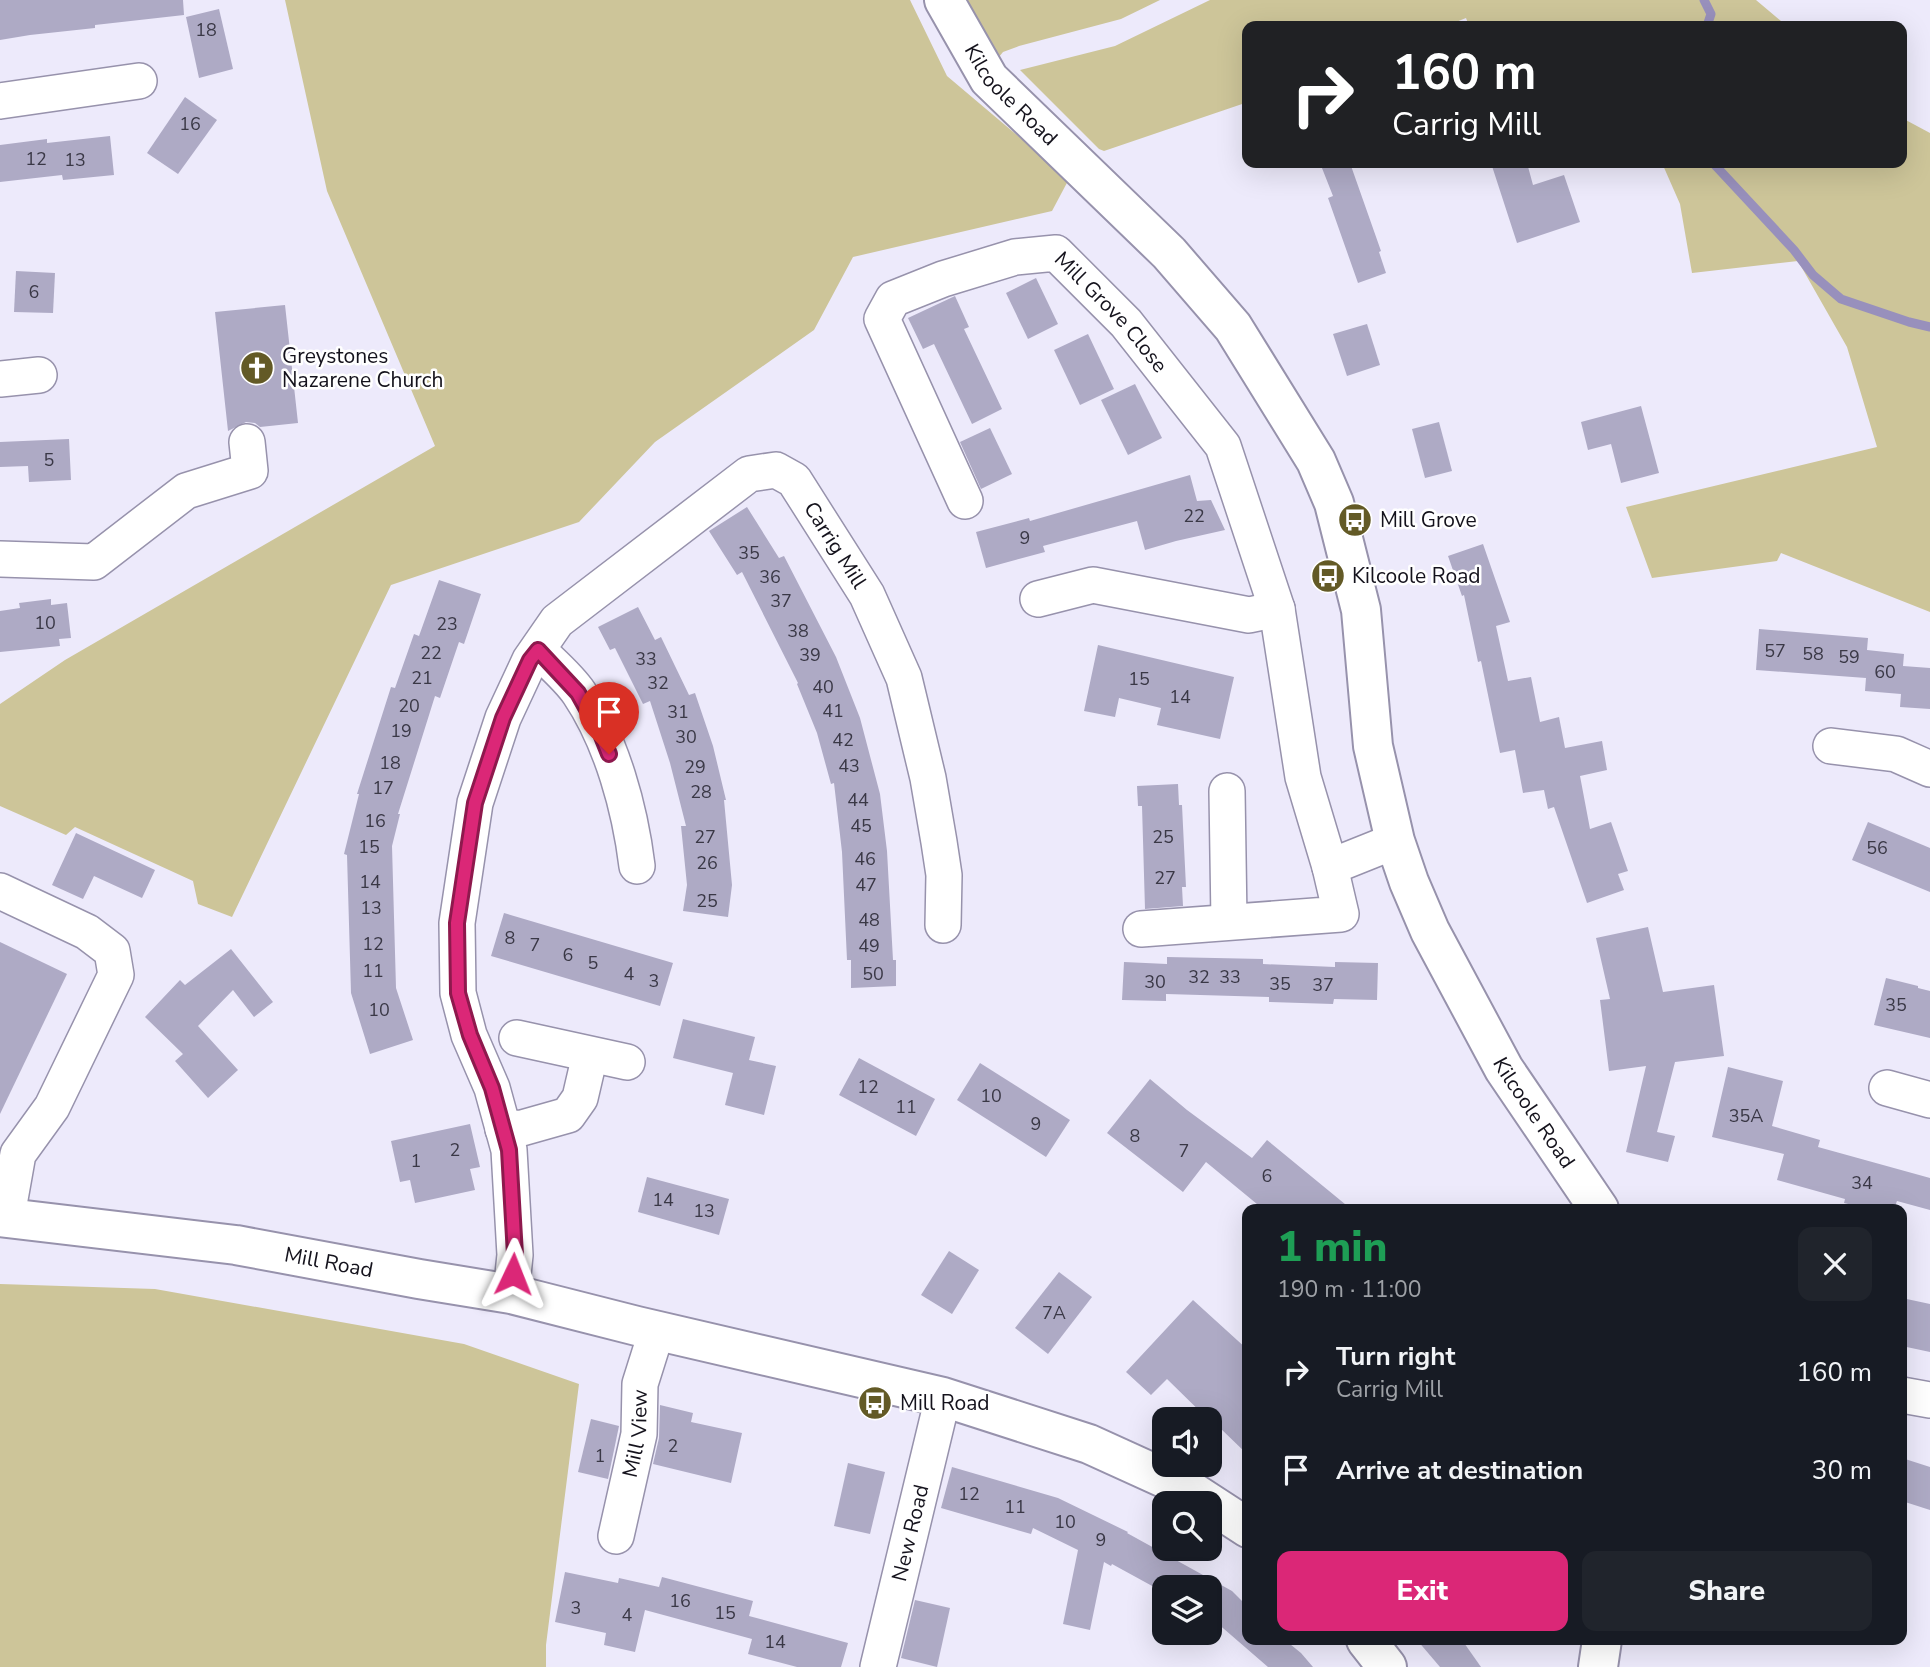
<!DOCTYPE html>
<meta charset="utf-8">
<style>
:root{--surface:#171b24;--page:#20242c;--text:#f1f3f6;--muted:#9ea1a6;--accent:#db2777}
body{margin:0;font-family:"Nunito Sans",sans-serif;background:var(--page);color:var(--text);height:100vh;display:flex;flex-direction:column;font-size:26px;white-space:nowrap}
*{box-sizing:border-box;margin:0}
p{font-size:23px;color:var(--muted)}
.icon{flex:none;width:38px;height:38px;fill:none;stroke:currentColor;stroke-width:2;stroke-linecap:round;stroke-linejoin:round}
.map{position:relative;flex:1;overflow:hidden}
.side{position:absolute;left:1242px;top:1204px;width:665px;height:441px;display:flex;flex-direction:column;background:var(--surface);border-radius:14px;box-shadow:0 7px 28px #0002}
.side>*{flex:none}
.banner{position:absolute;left:1242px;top:21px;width:665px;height:147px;border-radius:14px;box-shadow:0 7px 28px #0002;background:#202124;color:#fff;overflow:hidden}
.controls{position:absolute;left:1152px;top:1407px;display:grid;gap:14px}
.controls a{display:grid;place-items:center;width:70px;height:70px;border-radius:14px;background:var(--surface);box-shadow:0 7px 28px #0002;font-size:35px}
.pin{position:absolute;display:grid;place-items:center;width:60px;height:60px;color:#fff;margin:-72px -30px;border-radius:50% 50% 50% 0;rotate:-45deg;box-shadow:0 0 7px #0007}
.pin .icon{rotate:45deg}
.me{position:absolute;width:77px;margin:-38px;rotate:2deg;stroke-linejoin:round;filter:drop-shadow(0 0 5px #0008)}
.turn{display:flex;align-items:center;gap:24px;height:147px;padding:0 35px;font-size:32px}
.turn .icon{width:91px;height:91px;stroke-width:2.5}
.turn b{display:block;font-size:49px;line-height:60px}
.round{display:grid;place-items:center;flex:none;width:74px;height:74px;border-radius:14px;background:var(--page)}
.summary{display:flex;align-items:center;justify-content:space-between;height:119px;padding:0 35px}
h1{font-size:42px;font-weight:800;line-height:52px;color:#1e9e55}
.primary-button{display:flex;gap:14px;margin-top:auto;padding:14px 35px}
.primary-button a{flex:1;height:80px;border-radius:14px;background:var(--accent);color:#fff;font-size:28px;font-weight:800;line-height:80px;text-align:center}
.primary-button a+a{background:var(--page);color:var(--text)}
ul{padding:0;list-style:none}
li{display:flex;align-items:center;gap:21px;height:98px;padding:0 35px}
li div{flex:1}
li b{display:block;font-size:26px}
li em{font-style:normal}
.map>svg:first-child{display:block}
</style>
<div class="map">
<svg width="1930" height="1667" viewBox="0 0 1930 1667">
<rect width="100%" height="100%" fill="#edeafb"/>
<g fill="#cdc599">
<path d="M 285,0 L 910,0 L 947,76 L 1069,179 L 1052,211 L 853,257 L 814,330 L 655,442 L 579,522 L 391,585 L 232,917 L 198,904 L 193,881 L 75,827 L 66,835 L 0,806 L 0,704 L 65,660 L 435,446 L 327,191 Z"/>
<path d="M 958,0 L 1160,0 L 1121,19 L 1019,46 L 1003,52 L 994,63 Z"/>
<path d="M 1210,0 L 1756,0 L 1787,26 L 1469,26 L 1466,18 L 1446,26 L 1248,26 L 1248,102 L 1104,151 L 1099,149 L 1020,70 L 1115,46 Z"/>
<path d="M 1902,118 L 1930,133 L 1930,612 L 1781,553 L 1777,561 L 1652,578 L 1626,507 L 1877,447 L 1847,347 L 1798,261 L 1692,273 L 1680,204 L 1662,163 L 1902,163 Z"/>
<path d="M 0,1284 L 155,1289 L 464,1344 L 579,1384 L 546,1645 L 546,1667 L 0,1667 Z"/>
</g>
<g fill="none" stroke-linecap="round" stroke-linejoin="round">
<g stroke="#9890bc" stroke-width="9">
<path d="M 1704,0 L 1711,14 L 1707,26"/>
<path d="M 1713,163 L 1794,250 L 1813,275 L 1841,299 L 1909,322 L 1930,327"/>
</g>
</g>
<g fill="#aeaac5">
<path d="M 0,0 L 183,0 L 184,15 L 95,25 L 95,28 L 30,35 L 0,40 Z"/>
<path d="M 219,9 L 233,69 L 199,78 L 186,17 Z"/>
<path d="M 185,97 L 217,120 L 178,174 L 147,153 Z"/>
<path d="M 110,136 L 114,175 L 63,180 L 62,175 L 0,182 L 0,145 L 47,139 L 47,143 Z"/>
<path d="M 1320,163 L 1350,163 L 1381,251 L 1379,252 L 1386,273 L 1358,283 L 1328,198 L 1333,196 Z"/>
<path d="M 1491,163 L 1527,163 L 1533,185 L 1564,175 L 1580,222 L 1517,243 Z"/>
<path d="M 16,271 L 55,273 L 53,313 L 14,312 Z"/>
<path d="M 1036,278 L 1058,324 L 1028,339 L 1006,293 Z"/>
<path d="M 955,296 L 969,327 L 964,329 L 1002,409 L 972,424 L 934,344 L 923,349 L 908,318 Z"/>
<path d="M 285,305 L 298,423 L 260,427 L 255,423 L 246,422 L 228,431 L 215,312 Z"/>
<path d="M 1367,324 L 1380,365 L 1347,376 L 1333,334 Z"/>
<path d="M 1088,334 L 1114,389 L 1080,405 L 1054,350 Z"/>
<path d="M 1135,384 L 1162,438 L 1128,455 L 1101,400 Z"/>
<path d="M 1641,406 L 1659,473 L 1621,483 L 1611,444 L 1588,450 L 1581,422 Z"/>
<path d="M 1439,422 L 1452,471 L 1425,478 L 1412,429 Z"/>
<path d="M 990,428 L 1012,474 L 981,489 L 960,442 Z"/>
<path d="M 69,439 L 71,480 L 29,482 L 28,466 L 0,467 L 0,442 Z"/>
<path d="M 1190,475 L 1197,501 L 1211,500 L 1225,530 L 1176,541 L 1145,550 L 1137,521 L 1043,546 L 1045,552 L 986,568 L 976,532 L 1029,518 L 1030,521 Z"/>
<path d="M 747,507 L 779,558 L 784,556 L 836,657 L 860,718 L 880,794 L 887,851 L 893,960 L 896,960 L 896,986 L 851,988 L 851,960 L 847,960 L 842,852 L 834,783 L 831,784 L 817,733 L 797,684 L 798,683 L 742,572 L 737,575 L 709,531 Z"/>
<path d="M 1483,544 L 1510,622 L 1496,626 L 1508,681 L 1531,677 L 1540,722 L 1559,717 L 1565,748 L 1602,741 L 1607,770 L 1580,776 L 1590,829 L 1611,822 L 1628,871 L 1618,874 L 1624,890 L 1587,903 L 1554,807 L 1548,809 L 1544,790 L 1523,793 L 1515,750 L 1500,753 L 1481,661 L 1478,662 L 1464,595 L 1462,596 L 1448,556 Z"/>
<path d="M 439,580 L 481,594 L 464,644 L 459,642 L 440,698 L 435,696 L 398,814 L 400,814 L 392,846 L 396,988 L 413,1040 L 370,1054 L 351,993 L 347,855 L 344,854 L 359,794 L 357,794 L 391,687 L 395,688 L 414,634 L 419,636 Z"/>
<path d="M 51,599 L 51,605 L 67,603 L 71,638 L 59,639 L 60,646 L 0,652 L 0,611 L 20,608 L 19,603 Z"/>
<path d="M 638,607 L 655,640 L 661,637 L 689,695 L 695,693 L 713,746 L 726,800 L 724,800 L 732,885 L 728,917 L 683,911 L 687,885 L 681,826 L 686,826 L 670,763 L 650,701 L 643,704 L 615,648 L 610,650 L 598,627 Z"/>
<path d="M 1759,629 L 1868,638 L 1867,650 L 1904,654 L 1903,666 L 1930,668 L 1930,709 L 1900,707 L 1901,694 L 1865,691 L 1866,678 L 1756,670 Z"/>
<path d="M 1098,645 L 1234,677 L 1220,739 L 1157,725 L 1161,708 L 1119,698 L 1115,717 L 1084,711 Z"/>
<path d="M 1178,784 L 1179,805 L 1182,805 L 1183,826 L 1186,887 L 1182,887 L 1183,906 L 1145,909 L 1142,806 L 1138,806 L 1137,786 Z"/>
<path d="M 1868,822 L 1930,848 L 1930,892 L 1852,860 Z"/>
<path d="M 76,833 L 155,870 L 142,898 L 94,876 L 83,899 L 52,885 Z"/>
<path d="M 504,913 L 673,963 L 660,1006 L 491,956 Z"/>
<path d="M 1648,927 L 1663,992 L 1714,985 L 1724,1056 L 1675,1062 L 1657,1132 L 1675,1136 L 1668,1162 L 1626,1152 L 1646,1066 L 1609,1071 L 1600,1000 L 1610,999 L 1596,938 Z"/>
<path d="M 0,942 L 67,974 L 0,1114 Z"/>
<path d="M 231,949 L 273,1002 L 254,1017 L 233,990 L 198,1026 L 238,1070 L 208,1098 L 175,1061 L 183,1054 L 145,1017 L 180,980 L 185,985 Z"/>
<path d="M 1167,957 L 1263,959 L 1263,964 L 1335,967 L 1335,962 L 1378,963 L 1377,1000 L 1334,999 L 1333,1004 L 1269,1002 L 1269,997 L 1166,994 L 1166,1001 L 1122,1000 L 1124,962 L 1167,964 Z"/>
<path d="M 1886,978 L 1918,986 L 1918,988 L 1930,991 L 1930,1038 L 1874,1025 Z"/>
<path d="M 683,1019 L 755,1037 L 749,1060 L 776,1066 L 764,1115 L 725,1105 L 733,1073 L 673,1058 Z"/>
<path d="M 859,1058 L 935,1099 L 916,1136 L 839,1095 Z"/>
<path d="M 980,1063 L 1070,1120 L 1046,1157 L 957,1100 Z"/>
<path d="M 1728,1067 L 1783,1081 L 1772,1126 L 1820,1140 L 1818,1147 L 1930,1178 L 1930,1210 L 1897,1201 L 1894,1209 L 1869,1209 L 1844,1203 L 1845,1199 L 1777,1180 L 1784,1154 L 1712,1137 Z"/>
<path d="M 1150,1079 L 1187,1110 L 1252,1158 L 1267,1140 L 1351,1209 L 1263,1209 L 1206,1162 L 1183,1192 L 1107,1133 Z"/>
<path d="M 470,1124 L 480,1167 L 470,1169 L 475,1190 L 415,1203 L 410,1180 L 400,1182 L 391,1141 Z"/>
<path d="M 647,1177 L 729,1199 L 719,1235 L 638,1212 Z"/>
<path d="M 949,1251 L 979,1270 L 952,1314 L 921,1295 Z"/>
<path d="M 1059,1272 L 1092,1297 L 1048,1354 L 1015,1328 Z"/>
<path d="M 1902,1298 L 1930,1304 L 1930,1352 L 1902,1346 Z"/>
<path d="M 1193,1300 L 1248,1350 L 1248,1455 L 1218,1426 L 1216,1427 L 1167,1379 L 1151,1395 L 1126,1372 Z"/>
<path d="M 660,1405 L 693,1413 L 691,1422 L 742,1433 L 731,1483 L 653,1464 L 659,1438 Z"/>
<path d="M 591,1419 L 619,1426 L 608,1479 L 578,1472 Z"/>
<path d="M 1902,1458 L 1930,1467 L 1930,1510 L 1902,1501 Z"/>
<path d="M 848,1463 L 885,1472 L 870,1534 L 834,1526 Z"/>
<path d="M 952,1467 L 1058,1498 L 1128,1532 L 1127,1533 L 1232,1591 L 1248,1607 L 1248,1640 L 1285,1640 L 1301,1653 L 1313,1667 L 1268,1667 L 1209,1616 L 1209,1587 L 1154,1587 L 1112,1564 L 1111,1566 L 1104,1562 L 1090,1630 L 1063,1624 L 1078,1550 L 1033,1528 L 1031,1534 L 941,1508 Z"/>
<path d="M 565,1572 L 618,1583 L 619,1578 L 659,1587 L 662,1577 L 753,1601 L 749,1616 L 848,1643 L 841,1667 L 797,1667 L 748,1654 L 752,1639 L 645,1610 L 635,1652 L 604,1645 L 606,1633 L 555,1622 Z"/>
<path d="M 915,1600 L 950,1608 L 937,1667 L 901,1658 Z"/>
<path d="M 1417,1640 L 1462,1640 L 1481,1667 L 1440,1667 Z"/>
</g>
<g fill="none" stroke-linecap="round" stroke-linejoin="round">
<g stroke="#9792ac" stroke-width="38">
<g id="minor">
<path d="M 0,101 L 139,81"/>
<path d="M 0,379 L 39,375"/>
<path id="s1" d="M 965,501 L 882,319 L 893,299 L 943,279 L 1015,257 L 1056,253 L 1126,323 L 1223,446 L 1277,609 L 1303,777 L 1330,867 L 1395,841"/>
<path d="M 0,559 L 94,562 L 186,491 L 250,471 L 247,442"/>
<path d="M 1038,599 L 1093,585 L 1249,615 L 1277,609"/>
<path d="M 538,650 C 551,663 568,677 579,693 C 612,742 630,809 637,866"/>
<path d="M 1831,746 L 1896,754 L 1930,769"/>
<path d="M 1227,791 L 1229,921"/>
<path d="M 0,891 L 87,932 L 112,951 L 116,975 L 52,1107 L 18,1154 L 10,1199 L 3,1217"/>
<path d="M 1141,929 L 1341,914 L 1330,867"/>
<path d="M 517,1038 L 627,1062"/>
<path d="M 1887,1088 L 1930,1100"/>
<path d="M 503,1129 L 522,1128 L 568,1115 L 580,1098 L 590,1055"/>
<path id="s2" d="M 511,1294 L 515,1255 L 509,1150 L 492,1088 L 469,1035 L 458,993 L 457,923 L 475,803 L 503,718 L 530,660 L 557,621 L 749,474 L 776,470 L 794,480 L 867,595 L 904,678 L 928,778 L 939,842 L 944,875 L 943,925"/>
<path d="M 1902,1395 L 1930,1400"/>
<path id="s3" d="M 616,1536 L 639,1434 L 640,1384 L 657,1330"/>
<path id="s4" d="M 878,1667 L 943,1397"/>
</g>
</g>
<g stroke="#9792ac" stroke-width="42">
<g id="major">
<path id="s5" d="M 944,0 L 989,79 L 1169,253 L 1233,327 L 1316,461 L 1334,503 L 1361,610 L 1373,746 L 1395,841 L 1409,882 L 1430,931 L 1504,1069 L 1599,1209"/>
<path id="s6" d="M 0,1217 L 236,1245 L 419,1279 L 511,1294 L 637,1326 L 943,1397 L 1089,1444 L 1188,1489 L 1248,1528"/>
<path d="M 1366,1640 L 1387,1667"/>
<path d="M 1598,1667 L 1602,1640"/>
</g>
</g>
<use href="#minor" stroke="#fff" stroke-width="35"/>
<use href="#major" stroke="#fff" stroke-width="38"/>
</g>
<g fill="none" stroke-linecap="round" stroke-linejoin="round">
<g stroke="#8e194d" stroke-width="18">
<path id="route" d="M 513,1274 L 515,1255 L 509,1150 L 492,1088 L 470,1035 L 458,993 L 457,923 L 475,803 L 503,718 L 530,660 L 538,650 L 578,693 L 601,734 L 609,754"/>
</g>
<use href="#route" stroke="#db2777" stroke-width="12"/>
</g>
<defs>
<g id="church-disc" transform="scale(1.75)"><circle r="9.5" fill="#635a26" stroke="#fff"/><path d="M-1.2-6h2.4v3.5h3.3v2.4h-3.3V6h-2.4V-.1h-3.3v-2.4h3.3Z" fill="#fff"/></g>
<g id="bus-disc" transform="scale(1.75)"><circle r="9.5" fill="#635a26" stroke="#fff"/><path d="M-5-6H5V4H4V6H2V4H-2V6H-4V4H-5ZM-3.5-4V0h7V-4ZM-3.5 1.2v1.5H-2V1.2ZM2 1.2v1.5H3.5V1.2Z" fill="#fff"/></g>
</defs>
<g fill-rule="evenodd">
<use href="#church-disc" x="257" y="368"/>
<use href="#bus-disc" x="1355" y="520"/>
<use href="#bus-disc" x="1328" y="576"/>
<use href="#bus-disc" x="875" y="1403"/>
</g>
<g text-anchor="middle" stroke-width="5" stroke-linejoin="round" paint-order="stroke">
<g font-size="18" fill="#3a3846">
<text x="206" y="36">18</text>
<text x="190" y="130">16</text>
<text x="36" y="165">12</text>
<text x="75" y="166">13</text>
<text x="34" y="298">6</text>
<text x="49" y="466">5</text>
<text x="1194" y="522">22</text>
<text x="1025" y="544">9</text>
<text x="749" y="559">35</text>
<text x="770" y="583">36</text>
<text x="781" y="607">37</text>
<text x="45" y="629">10</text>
<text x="447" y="630">23</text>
<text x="798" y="637">38</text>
<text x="1775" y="657">57</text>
<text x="431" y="659">22</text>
<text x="1813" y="660">58</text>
<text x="810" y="661">39</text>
<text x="1849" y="663">59</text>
<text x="646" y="665">33</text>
<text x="1885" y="678">60</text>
<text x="422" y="684">21</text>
<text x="1139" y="685">15</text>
<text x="658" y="689">32</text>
<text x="823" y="693">40</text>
<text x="1180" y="703">14</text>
<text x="409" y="712">20</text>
<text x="833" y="717">41</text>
<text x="678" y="718">31</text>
<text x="401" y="737">19</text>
<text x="686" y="743">30</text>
<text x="843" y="746">42</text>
<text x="390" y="769">18</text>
<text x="849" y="772">43</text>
<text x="695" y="773">29</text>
<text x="383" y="794">17</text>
<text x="701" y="798">28</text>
<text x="858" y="806">44</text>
<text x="375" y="827">16</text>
<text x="861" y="832">45</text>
<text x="705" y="843">27</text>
<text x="1163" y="843">25</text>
<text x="369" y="853">15</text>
<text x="1877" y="854">56</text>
<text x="865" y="865">46</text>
<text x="707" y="869">26</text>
<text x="1165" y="884">27</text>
<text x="370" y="888">14</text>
<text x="866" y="891">47</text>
<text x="707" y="907">25</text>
<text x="371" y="914">13</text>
<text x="869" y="926">48</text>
<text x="510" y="944">8</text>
<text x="373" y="950">12</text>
<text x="535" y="951">7</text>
<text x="869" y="952">49</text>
<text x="568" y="961">6</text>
<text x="593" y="969">5</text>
<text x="373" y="977">11</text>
<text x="629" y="980">4</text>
<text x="873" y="980">50</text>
<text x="1199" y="983">32</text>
<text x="1230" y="983">33</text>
<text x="654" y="987">3</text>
<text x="1155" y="988">30</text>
<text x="1280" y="990">35</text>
<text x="1323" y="991">37</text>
<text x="1896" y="1011">35</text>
<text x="379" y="1016">10</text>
<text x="868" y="1093">12</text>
<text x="991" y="1102">10</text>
<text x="906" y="1113">11</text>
<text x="1746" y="1122">35A</text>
<text x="1036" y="1130">9</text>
<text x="1135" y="1142">8</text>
<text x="455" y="1156">2</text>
<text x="1184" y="1157">7</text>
<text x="416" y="1167">1</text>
<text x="1267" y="1182">6</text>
<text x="1862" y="1189">34</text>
<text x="663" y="1206">14</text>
<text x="704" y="1217">13</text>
<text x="1054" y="1319">7A</text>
<text x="673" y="1452">2</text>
<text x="600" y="1462">1</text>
<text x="969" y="1500">12</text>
<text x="1015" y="1513">11</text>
<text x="1065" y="1528">10</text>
<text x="1101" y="1546">9</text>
<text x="680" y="1607">16</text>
<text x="576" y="1614">3</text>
<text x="725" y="1619">15</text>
<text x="627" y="1621">4</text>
<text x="775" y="1648">14</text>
</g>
<g font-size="21" fill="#14121c" stroke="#fff">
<text dy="7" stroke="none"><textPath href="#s5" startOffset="117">Kilcoole Road</textPath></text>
<text dy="7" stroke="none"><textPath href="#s1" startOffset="474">Mill Grove Close</textPath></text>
<text dy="7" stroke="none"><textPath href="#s2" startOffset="1069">Carrig Mill</textPath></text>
<text dy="7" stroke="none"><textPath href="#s5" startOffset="1293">Kilcoole Road</textPath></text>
<text dy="7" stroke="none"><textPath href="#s6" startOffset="332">Mill Road</textPath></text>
<text dy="7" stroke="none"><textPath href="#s3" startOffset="105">Mill View</textPath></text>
<text dy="7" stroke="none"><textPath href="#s4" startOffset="138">New Road</textPath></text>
</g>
<g font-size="21" fill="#14121c" stroke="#fff" text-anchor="start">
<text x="282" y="363">Greystones<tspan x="282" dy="24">Nazarene Church</tspan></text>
<text x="1380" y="527">Mill Grove</text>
<text x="1352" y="583">Kilcoole Road</text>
<text x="900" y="1410">Mill Road</text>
</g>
</g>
</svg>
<div class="controls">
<a><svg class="icon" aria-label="sound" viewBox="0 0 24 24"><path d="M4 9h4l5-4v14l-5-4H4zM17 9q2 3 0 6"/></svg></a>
<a><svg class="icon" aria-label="search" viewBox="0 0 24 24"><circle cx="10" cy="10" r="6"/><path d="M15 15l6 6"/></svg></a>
<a><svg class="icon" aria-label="layers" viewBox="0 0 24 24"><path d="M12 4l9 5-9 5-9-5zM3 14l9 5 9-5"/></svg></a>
</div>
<div class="pin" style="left:609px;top:754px;background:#d93025"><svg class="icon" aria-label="arrive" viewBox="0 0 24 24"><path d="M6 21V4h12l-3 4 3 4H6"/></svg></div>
<svg class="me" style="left:513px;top:1274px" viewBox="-20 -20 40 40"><path d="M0-17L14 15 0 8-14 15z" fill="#db2777" stroke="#fff" stroke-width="4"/></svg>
<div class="banner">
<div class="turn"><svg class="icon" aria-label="right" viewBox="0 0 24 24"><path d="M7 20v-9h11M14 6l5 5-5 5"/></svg><div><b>160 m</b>Carrig Mill</div></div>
</div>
<section class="side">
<div class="summary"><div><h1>1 min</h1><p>190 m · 11:00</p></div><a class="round"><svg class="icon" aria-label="close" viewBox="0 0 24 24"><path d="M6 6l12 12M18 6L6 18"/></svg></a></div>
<ul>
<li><svg class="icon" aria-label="right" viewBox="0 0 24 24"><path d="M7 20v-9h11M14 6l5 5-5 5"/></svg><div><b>Turn right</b><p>Carrig Mill</p></div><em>160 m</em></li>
<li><svg class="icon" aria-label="arrive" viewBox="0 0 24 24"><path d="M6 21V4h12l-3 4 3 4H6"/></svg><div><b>Arrive at destination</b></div><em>30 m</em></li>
</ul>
<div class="primary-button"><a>Exit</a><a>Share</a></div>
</section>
</div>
